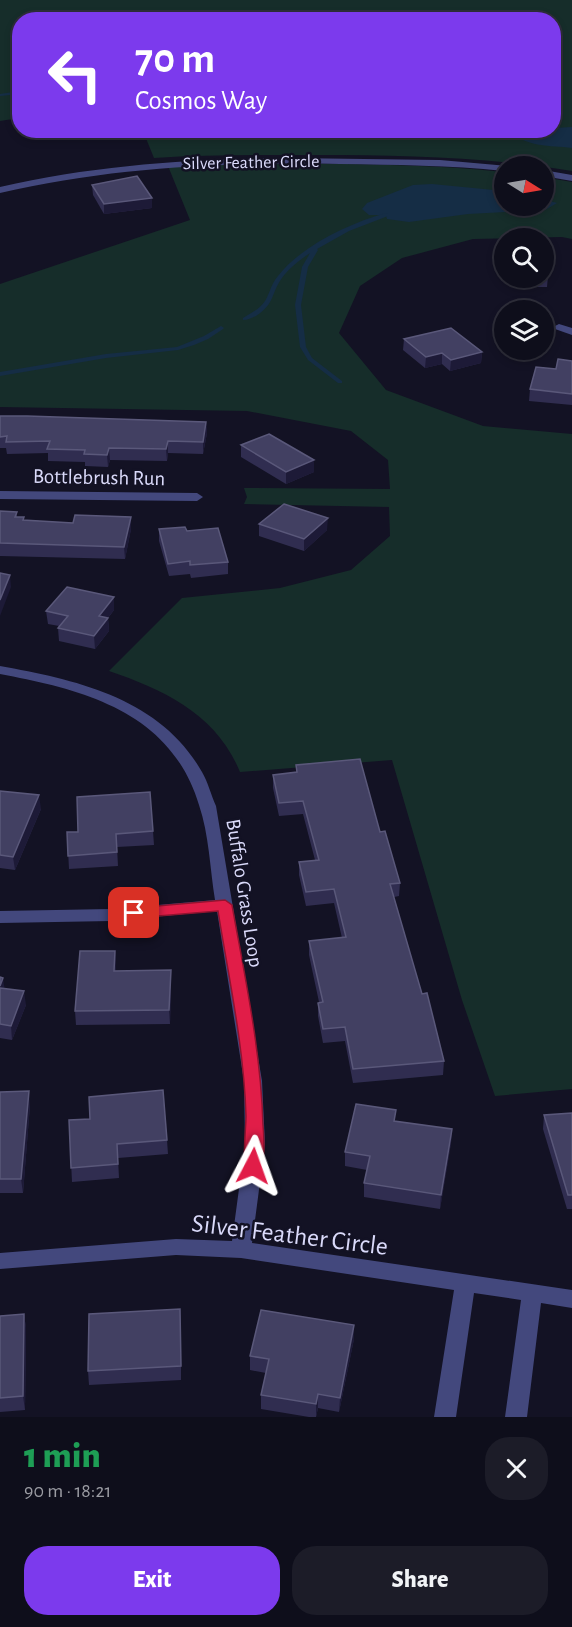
<!DOCTYPE html>
<meta charset="utf-8">
<style>
:root{--surface:#0e0e1b;--page:#1c1c28;--text:#f1f3f6;--muted:#9b9ca3;--line:#2e2e3a;--accent:#7c3aed}
body{margin:0;font-family:"Alegreya Sans",sans-serif;background:var(--page);color:var(--text);height:100vh;display:flex;flex-direction:column;font-size:22px;white-space:nowrap}
*{box-sizing:border-box;margin:0}
p{font-size:20px;color:var(--muted)}
.icon{flex:none;width:33px;height:33px;fill:none;stroke:currentColor;stroke-width:2;stroke-linecap:round;stroke-linejoin:round}
.map{position:relative;height:1417px;overflow:hidden}
.panel{display:flex;flex-direction:column;background:var(--surface);flex:1}
.panel>*{flex:none}
.banner{position:absolute;left:12px;top:12px;width:549px;height:126px;border-radius:24px;box-shadow:0 3px 9px #0003,0 0 0 2px var(--line);background:#7c3aed;color:#fff;overflow:hidden}
.needle{width:39px;rotate:101deg}
.tools{position:absolute;left:494px;top:156px;display:grid;gap:12px}
.tools a{display:grid;place-items:center;width:60px;height:60px;border-radius:50%;background:var(--surface);box-shadow:0 3px 9px #0003,0 0 0 2px var(--line);font-size:30px}
.pin{position:absolute;display:grid;place-items:center;width:51px;height:51px;color:#fff;margin:-26px;border-radius:12px;box-shadow:0 3px 9px #0006}
.me{position:absolute;width:66px;margin:-33px;rotate:4deg;stroke-linejoin:round;filter:drop-shadow(0 0 4px #0008)}
.turn{display:flex;align-items:center;gap:21px;height:126px;padding:0 24px;font-size:27px}
.turn .icon{width:78px;height:78px;stroke-width:2.5}
.turn b{display:block;font-size:42px;line-height:51px}
.round{display:grid;place-items:center;flex:none;width:63px;height:63px;border-radius:24px;background:var(--page)}
.head{display:flex;align-items:center;justify-content:space-between;height:102px;padding:0 24px}
h1{font-size:36px;font-weight:800;line-height:45px;color:#1e9e55}
.primary-button{display:flex;gap:12px;margin-top:auto;padding:12px 24px}
.primary-button a{flex:1;height:69px;border-radius:24px;background:var(--accent);color:#fff;font-size:24px;font-weight:800;line-height:69px;text-align:center}
.primary-button a+a{background:var(--page);color:var(--text)}
.map>svg:first-child{display:block}
</style>
<div class="map">
<svg width="572" height="1417" viewBox="0 0 572 1417">
<rect width="100%" height="100%" fill="#131224"/>
<g fill="#162d2a">
<path d="M 0,0 L 572,0 L 572,171 C 487,157 403,155 318,155 C 263,155 209,154 154,158 L 143,131 L 554,130 L 554,20 L 20,20 L 19,118 L 0,121 Z"/>
<path d="M 208,164 C 307,164 406,162 504,172 L 504,206 L 543,206 L 543,177 L 572,182 L 572,239 L 562,237 L 473,239 L 402,258 L 360,286 L 339,333 L 386,390 L 483,426 L 572,434 L 572,1089 L 495,1096 L 462,1000 L 392,760 L 240,772 C 217,715 165,690 109,671 L 182,598 L 280,588 L 351,570 L 390,536 L 389,507 L 244,504 L 247,497 L 244,488 L 390,489 L 388,460 L 351,431 L 247,411 L 0,407 L 0,284 L 190,220 L 168,166 Z"/>
</g>
<g fill="#152d45">
<path d="M 572,127 L 572,148 C 549,145 528,148 510,131 L 554,130 L 554,128 Z"/>
<path d="M 432,184 L 504,191 L 504,206 L 543,206 L 543,199 L 557,203 L 545,210 L 468,214 L 409,222 L 387,219 L 386,215 L 369,215 L 362,209 L 367,203 L 413,185 Z"/>
</g>
<g fill="none" stroke-linecap="round" stroke-linejoin="round">
<g fill="#152d45" fill-rule="evenodd">
<path d="M 20,91 L 20,94 L 0,96 L 0,94 Z"/>
<path d="M 466,130 L 511,130 L 514,132 L 511,134 L 468,133 Z"/>
<path d="M 386,213 L 388,214 L 388,216 L 349,231 L 317,249 L 318,250 L 308,267 L 301,305 L 306,347 L 312,358 L 342,381 L 342,383 L 338,383 L 308,360 L 300,347 L 295,305 L 302,267 L 310,253 C 300,260 289,268 282,278 C 271,293 275,304 256,316 C 251,318 248,320 243,320 L 243,318 C 251,313 260,309 265,301 C 270,293 271,284 278,276 C 301,246 350,223 386,213 Z"/>
<path d="M 221,326 L 224,328 L 223,329 L 208,339 L 194,345 L 178,350 L 106,358 L 0,376 L 0,372 L 106,354 L 177,347 L 204,336 Z"/>
</g>
<g fill="#43487d" fill-rule="evenodd">
<path d="M 289,158 L 440,160 L 508,166 L 504,166 L 504,171 C 449,165 395,165 340,164 C 225,162 112,167 0,193 L 0,187 C 96,165 191,159 289,158 Z"/>
<path d="M 543,170 L 572,175 L 572,181 L 543,176 Z"/>
<path d="M 559,324 L 572,328 L 572,335 L 555,329 L 553,327 Z"/>
<path d="M 0,491 L 197,493 L 203,497 L 197,501 L 0,499 Z"/>
<path d="M 0,666 C 77,680 160,698 202,772 C 208,782 211,795 216,806 L 262,1081 L 265,1144 L 252,1243 L 572,1290 L 572,1308 L 541,1303 L 527,1417 L 505,1417 L 521,1300 L 474,1293 L 456,1417 L 434,1417 L 454,1290 L 241,1258 L 176,1255 L 0,1269 L 0,1253 L 176,1239 L 232,1241 L 245,1144 L 244,1081 L 217,911 L 111,921 L 0,923 L 0,911 L 111,909 L 215,900 C 210,869 209,834 199,805 C 171,712 85,690 0,674 Z"/>
</g>
</g>
<g fill="#302d50">
<path d="M 92,185 L 152,198 L 152,208 L 104,214 L 93,195 Z"/>
<path d="M 543,259 L 548,276 L 547,287 L 520,287 L 518,278 L 543,278 Z"/>
<path d="M 404,339 L 482,352 L 481,363 L 450,371 L 442,364 L 425,368 L 403,350 Z"/>
<path d="M 572,361 L 572,405 L 529,401 L 530,389 L 556,369 Z"/>
<path d="M 0,416 L 206,422 L 207,433 L 203,454 L 168,453 L 167,461 L 110,460 L 108,467 L 85,466 L 85,462 L 48,461 L 48,453 L 7,454 L 6,448 L 0,448 Z"/>
<path d="M 241,445 L 314,472 L 286,484 L 241,457 Z"/>
<path d="M 0,511 L 17,512 L 17,517 L 24,520 L 73,523 L 131,517 L 131,529 L 125,559 L 0,556 Z"/>
<path d="M 259,524 L 327,530 L 304,551 L 259,536 Z"/>
<path d="M 159,529 L 187,531 L 228,562 L 228,574 L 191,578 L 190,574 L 169,576 L 159,541 Z"/>
<path d="M 114,610 L 108,618 L 109,631 L 95,649 L 59,641 L 58,628 L 59,626 L 48,624 L 46,611 Z"/>
<path d="M 296,765 L 380,832 L 400,883 L 399,896 L 394,897 L 422,994 L 444,1061 L 443,1075 L 353,1083 L 345,1041 L 323,1043 L 318,1016 L 318,1003 L 319,1002 L 309,955 L 309,941 L 342,938 L 334,903 L 306,906 L 299,875 L 299,862 L 315,860 L 303,814 L 279,816 L 273,788 L 273,775 L 296,772 Z"/>
<path d="M 0,791 L 41,809 L 15,870 L 0,868 Z"/>
<path d="M 153,831 L 154,845 L 117,847 L 118,866 L 69,869 L 67,832 Z"/>
<path d="M 115,951 L 116,971 L 171,984 L 170,1024 L 76,1025 L 75,1011 Z"/>
<path d="M 0,977 L 4,988 L 26,1005 L 12,1040 L 0,1038 Z"/>
<path d="M 0,1092 L 30,1105 L 23,1193 L 0,1193 Z"/>
<path d="M 572,1113 L 572,1209 L 567,1209 L 543,1129 L 544,1115 Z"/>
<path d="M 69,1120 L 167,1140 L 168,1154 L 118,1158 L 119,1178 L 72,1182 Z"/>
<path d="M 395,1121 L 452,1129 L 451,1143 L 440,1209 L 364,1197 L 364,1183 L 367,1170 L 345,1166 L 345,1152 Z"/>
<path d="M 24,1314 L 26,1328 L 25,1410 L 0,1412 L 0,1316 Z"/>
<path d="M 181,1323 L 181,1380 L 89,1385 L 88,1371 Z"/>
<path d="M 354,1339 L 339,1412 L 318,1408 L 316,1417 L 309,1417 L 261,1409 L 261,1395 L 266,1373 L 250,1370 L 250,1356 Z"/>
</g>
<g fill="#1d1a37">
<path d="M 152,198 L 152,208 L 104,214 L 104,204 Z"/>
<path d="M 482,352 L 481,363 L 450,371 L 451,360 Z"/>
<path d="M 442,353 L 442,364 L 425,368 L 426,357 Z"/>
<path d="M 206,422 L 207,433 L 203,454 L 203,442 Z"/>
<path d="M 168,441 L 168,453 L 167,461 L 166,449 Z"/>
<path d="M 109,448 L 110,460 L 108,467 L 107,455 Z"/>
<path d="M 314,460 L 314,472 L 286,484 L 286,472 Z"/>
<path d="M 131,517 L 131,529 L 125,559 L 124,547 Z"/>
<path d="M 328,518 L 327,530 L 304,551 L 304,539 Z"/>
<path d="M 10,575 L 11,587 L 0,616 L 0,600 Z"/>
<path d="M 114,597 L 114,610 L 107,619 L 108,618 L 109,631 L 95,649 L 94,636 L 99,616 Z"/>
<path d="M 39,795 L 41,809 L 15,870 L 13,857 Z"/>
<path d="M 115,951 L 116,965 L 115,985 L 114,971 Z"/>
<path d="M 171,970 L 171,984 L 170,1024 L 169,1010 Z"/>
<path d="M 3,978 L 5,991 L 0,994 L 0,986 Z"/>
<path d="M 24,991 L 26,1005 L 12,1040 L 11,1026 Z"/>
<path d="M 29,1091 L 30,1105 L 23,1193 L 21,1179 Z"/>
<path d="M 452,1129 L 451,1143 L 440,1209 L 441,1195 Z"/>
<path d="M 24,1314 L 26,1328 L 25,1410 L 23,1396 Z"/>
<path d="M 354,1325 L 354,1339 L 339,1412 L 340,1398 Z"/>
<path d="M 318,1394 L 318,1408 L 316,1417 L 316,1404 Z"/>
</g>
<g fill="#424062" stroke="#5a587a" stroke-width="1.5">
<path d="M 137,176 L 152,198 L 104,204 L 92,185 Z"/>
<path d="M 543,259 L 548,276 L 543,276 Z"/>
<path d="M 451,328 L 482,352 L 451,360 L 442,353 L 426,357 L 404,339 Z"/>
<path d="M 558,359 L 572,361 L 572,394 L 530,389 L 536,367 L 556,369 Z"/>
<path d="M 0,416 L 27,416 L 206,422 L 203,442 L 168,441 L 166,449 L 109,448 L 107,455 L 84,454 L 85,450 L 47,449 L 50,441 L 6,442 L 7,436 L 0,437 Z"/>
<path d="M 269,434 L 314,460 L 286,472 L 241,445 Z"/>
<path d="M 284,504 L 328,518 L 304,539 L 259,524 Z"/>
<path d="M 0,511 L 17,512 L 15,517 L 24,517 L 23,520 L 73,523 L 75,515 L 131,517 L 124,547 L 0,543 Z"/>
<path d="M 185,527 L 187,531 L 218,528 L 228,562 L 190,565 L 190,561 L 168,564 L 159,529 Z"/>
<path d="M 0,573 L 10,575 L 0,600 Z"/>
<path d="M 67,587 L 114,597 L 99,616 L 108,618 L 94,636 L 58,628 L 68,616 L 46,611 Z"/>
<path d="M 360,759 L 380,832 L 385,831 L 400,883 L 390,884 L 422,994 L 427,993 L 444,1061 L 353,1069 L 345,1027 L 323,1029 L 318,1003 L 323,1002 L 309,941 L 346,937 L 334,889 L 306,892 L 299,862 L 319,860 L 303,801 L 279,803 L 273,775 L 297,772 L 296,765 Z"/>
<path d="M 0,791 L 39,795 L 13,857 L 0,855 Z"/>
<path d="M 150,792 L 153,831 L 116,834 L 117,852 L 68,856 L 67,832 L 78,832 L 77,797 Z"/>
<path d="M 80,951 L 115,951 L 114,971 L 171,970 L 169,1010 L 75,1011 Z"/>
<path d="M 0,977 L 3,978 L 0,986 Z"/>
<path d="M 0,988 L 24,991 L 11,1026 L 0,1024 Z"/>
<path d="M 163,1090 L 167,1140 L 117,1144 L 118,1164 L 71,1168 L 69,1120 L 90,1119 L 89,1097 Z"/>
<path d="M 29,1091 L 21,1179 L 0,1179 L 0,1092 Z"/>
<path d="M 356,1104 L 396,1110 L 394,1121 L 452,1129 L 441,1195 L 364,1183 L 370,1156 L 345,1152 Z"/>
<path d="M 572,1113 L 572,1195 L 568,1195 L 544,1115 Z"/>
<path d="M 180,1309 L 181,1366 L 88,1371 L 89,1314 Z"/>
<path d="M 261,1310 L 354,1325 L 340,1398 L 318,1394 L 316,1404 L 261,1395 L 269,1359 L 250,1356 Z"/>
<path d="M 24,1314 L 23,1396 L 0,1398 L 0,1316 Z"/>
</g>
<path fill="#e11d48" stroke="#92132f" stroke-width="1.5" d="M 225,900 L 232,905 C 245,978 261,1051 263,1125 C 264,1139 266,1158 259,1171 L 253,1173 L 246,1171 C 242,1163 246,1128 246,1116 C 244,1047 229,979 218,911 L 134,918 L 128,917 L 126,913 L 128,909 L 134,908 Z"/>
<g text-anchor="middle" stroke-width="5" stroke-linejoin="round" paint-order="stroke">
<g font-size="18" fill="#dadafa" stroke="#131224">
<text transform="translate(251 162) rotate(-1)" y="6">Silver Feather Circle</text>
</g>
<g font-size="21" fill="#dadafa" stroke="#131224">
<text transform="translate(99 477) rotate(1)" y="7">Bottlebrush Run</text>
<text transform="translate(245 893) rotate(81)" y="7">Buffalo Grass Loop</text>
</g>
<g font-size="26" fill="#dadafa" stroke="#131224">
<text transform="translate(290 1234) rotate(7)" y="9">Silver Feather Circle</text>
</g>
</g>
</svg>
<div class="tools">
<a><svg class="needle" viewBox="-14 -14 28 28"><path d="M0-13l5 13h-10z" fill="#e53935"/><path d="M0 13l5-13h-10z" fill="#9b9ca3"/></svg></a>
<a><svg class="icon" aria-label="search" viewBox="0 0 24 24"><circle cx="10" cy="10" r="6"/><path d="M15 15l6 6"/></svg></a>
<a><svg class="icon" aria-label="layers" viewBox="0 0 24 24"><path d="M12 4l9 5-9 5-9-5zM3 14l9 5 9-5"/></svg></a>
</div>
<div class="pin" style="left:134px;top:913px;background:#d93025"><svg class="icon" aria-label="arrive" viewBox="0 0 24 24"><path d="M6 21V4h12l-3 4 3 4H6"/></svg></div>
<svg class="me" style="left:253px;top:1166px" viewBox="-20 -20 40 40"><path d="M0-17L14 15 0 8-14 15z" fill="#e11d48" stroke="#fff" stroke-width="4"/></svg>
<div class="banner">
<div class="turn"><svg class="icon" aria-label="left" viewBox="0 0 24 24"><path d="M17 20v-9H6M10 6l-5 5 5 5"/></svg><div><b>70 m</b>Cosmos Way</div></div>
</div>
</div>
<section class="panel">
<div class="head"><div><h1>1 min</h1><p>90 m · 18:21</p></div><a class="round"><svg class="icon" aria-label="close" viewBox="0 0 24 24"><path d="M6 6l12 12M18 6L6 18"/></svg></a></div>
<div class="primary-button"><a>Exit</a><a>Share</a></div>
</section>
